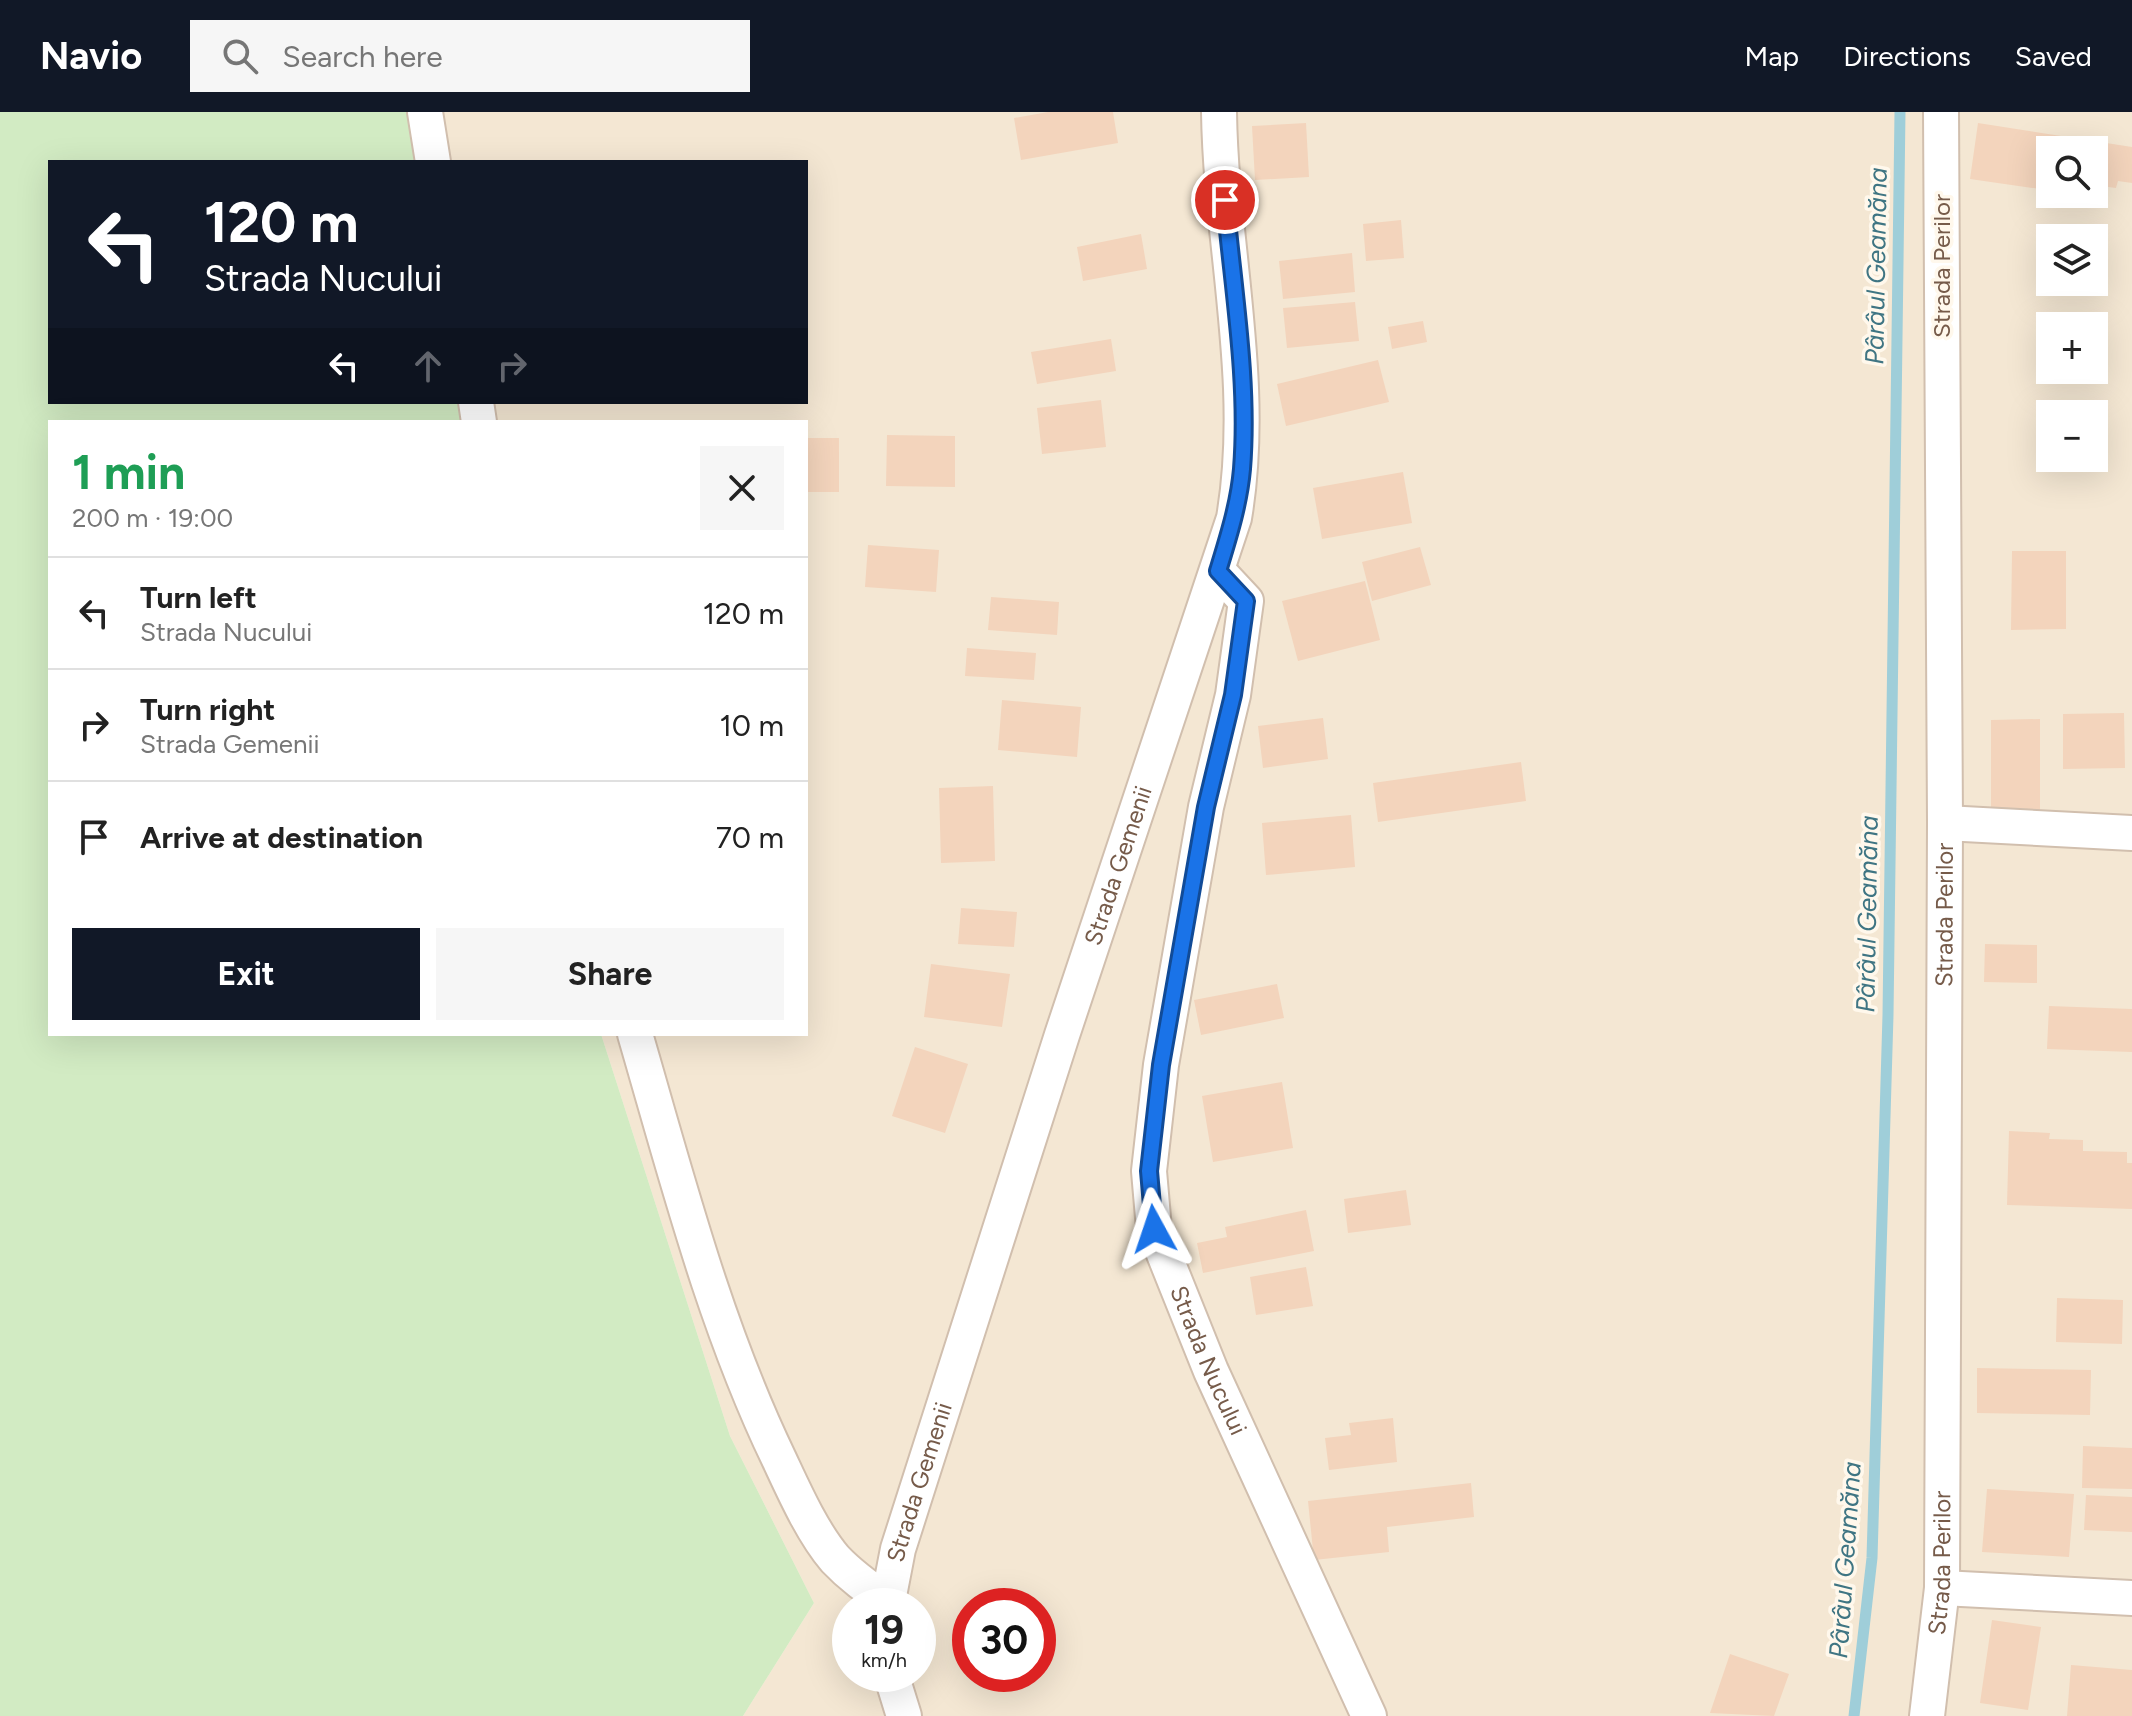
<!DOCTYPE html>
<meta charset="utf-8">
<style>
:root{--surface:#fff;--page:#f6f6f6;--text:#222;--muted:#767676;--line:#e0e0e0;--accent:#111827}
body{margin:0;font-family:Figtree,sans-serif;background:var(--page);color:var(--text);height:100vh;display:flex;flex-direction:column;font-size:30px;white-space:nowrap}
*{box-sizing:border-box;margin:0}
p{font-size:26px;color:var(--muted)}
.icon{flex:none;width:44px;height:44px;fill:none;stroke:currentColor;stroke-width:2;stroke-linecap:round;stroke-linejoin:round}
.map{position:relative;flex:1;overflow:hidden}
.sheet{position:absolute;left:48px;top:308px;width:760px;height:616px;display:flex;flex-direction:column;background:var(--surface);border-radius:0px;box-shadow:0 8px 32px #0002}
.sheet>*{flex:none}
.banner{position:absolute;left:48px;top:48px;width:760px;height:244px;border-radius:0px;box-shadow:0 8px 32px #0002;background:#111827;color:#fff;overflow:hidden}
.fabs{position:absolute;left:2036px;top:24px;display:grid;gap:16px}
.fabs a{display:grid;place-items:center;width:72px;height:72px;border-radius:0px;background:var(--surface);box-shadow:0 8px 32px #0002;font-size:40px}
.speed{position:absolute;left:832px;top:1476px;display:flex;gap:16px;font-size:40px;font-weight:700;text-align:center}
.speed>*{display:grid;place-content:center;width:104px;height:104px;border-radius:50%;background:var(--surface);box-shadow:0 8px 32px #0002;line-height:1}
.speed small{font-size:20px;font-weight:400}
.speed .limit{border:12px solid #d22;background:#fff;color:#111}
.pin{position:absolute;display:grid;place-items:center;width:68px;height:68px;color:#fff;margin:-34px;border:4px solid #fff;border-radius:50%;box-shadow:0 2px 8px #0007}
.me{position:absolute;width:88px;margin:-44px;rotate:355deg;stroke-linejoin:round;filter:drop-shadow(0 0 6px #0008)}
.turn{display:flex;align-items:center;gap:28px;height:168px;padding:0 24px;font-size:36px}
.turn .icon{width:104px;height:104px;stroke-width:2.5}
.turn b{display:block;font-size:56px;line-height:68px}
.lanes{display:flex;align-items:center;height:76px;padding:0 24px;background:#0003;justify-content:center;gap:40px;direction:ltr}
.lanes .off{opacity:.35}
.round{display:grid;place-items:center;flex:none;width:84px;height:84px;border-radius:0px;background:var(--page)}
.headline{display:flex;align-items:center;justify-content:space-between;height:136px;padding:0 24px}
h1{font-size:48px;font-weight:700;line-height:60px;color:#1e9e55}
.button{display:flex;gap:16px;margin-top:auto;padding:16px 24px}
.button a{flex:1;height:92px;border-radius:0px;background:var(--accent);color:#fff;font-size:32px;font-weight:700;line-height:92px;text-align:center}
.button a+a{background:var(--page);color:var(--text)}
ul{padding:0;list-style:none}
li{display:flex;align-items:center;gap:24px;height:112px;padding:0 24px;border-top:2px solid var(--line)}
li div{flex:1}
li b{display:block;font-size:30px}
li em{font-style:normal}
header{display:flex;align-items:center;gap:48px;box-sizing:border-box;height:112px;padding:0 40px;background:var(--accent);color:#fff}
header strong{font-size:38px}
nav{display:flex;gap:44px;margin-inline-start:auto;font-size:28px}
.search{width:560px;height:72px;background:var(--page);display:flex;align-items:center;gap:20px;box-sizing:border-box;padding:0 28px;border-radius:0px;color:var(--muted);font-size:30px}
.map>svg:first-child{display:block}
</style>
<header>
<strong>Navio</strong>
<div class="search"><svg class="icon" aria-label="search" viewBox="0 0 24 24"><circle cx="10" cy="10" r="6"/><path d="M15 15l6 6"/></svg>Search here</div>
<nav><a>Map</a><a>Directions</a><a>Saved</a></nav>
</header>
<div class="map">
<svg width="2132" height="1604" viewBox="0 0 2132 1604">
<rect width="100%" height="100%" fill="#fdf4e5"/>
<path fill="#f4e7d3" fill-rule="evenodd" d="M 418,0 L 2132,0 L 2132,1604 L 743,1604 L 814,1491 L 730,1324 L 601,922 L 806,922 L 806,310 L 463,310 L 458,290 L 806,290 L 806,50 L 419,50 ZM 2050,38 L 2094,38 L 2094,82 L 2050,82 ZM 2050,126 L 2094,126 L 2094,170 L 2050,170 ZM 2050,214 L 2094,214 L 2094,258 L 2050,258 ZM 2050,302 L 2094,302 L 2094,346 L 2050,346 ZM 850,1494 L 918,1494 L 918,1562 L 850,1562 ZM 970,1494 L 1038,1494 L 1038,1562 L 970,1562 Z"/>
<path fill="#d2ebc3" d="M 0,0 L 418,0 L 419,50 L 50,50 L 50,290 L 458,290 L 463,310 L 50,310 L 50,922 L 601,922 L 730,1324 L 814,1491 L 743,1604 L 0,1604 Z"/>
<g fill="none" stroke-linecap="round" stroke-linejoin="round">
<path stroke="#9fced9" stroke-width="11" d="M 1854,1604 L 1872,1446 L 1888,903 L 1900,0"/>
</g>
<g fill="#f3d4bc">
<path d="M 1048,0 L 1113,0 L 1118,31 L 1021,48 L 1014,6 Z"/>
<path d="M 1306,11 L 1309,65 L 1255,68 L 1252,14 Z"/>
<path d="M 1978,11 L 2132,35 L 2132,71 L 2118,69 L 2116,76 L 2094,73 L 2094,38 L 2050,38 L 2047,78 L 1970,67 Z"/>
<path d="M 1401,108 L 1404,146 L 1366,149 L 1363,112 Z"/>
<path d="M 1141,122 L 1147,157 L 1083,169 L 1077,135 Z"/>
<path d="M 1352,141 L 1355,180 L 1283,187 L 1279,149 Z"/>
<path d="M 1355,190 L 1359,229 L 1287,236 L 1283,196 Z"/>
<path d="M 1423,209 L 1427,230 L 1392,237 L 1388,215 Z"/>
<path d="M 1111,227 L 1116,259 L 1037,272 L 1031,240 Z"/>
<path d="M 1378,248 L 1389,290 L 1286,314 L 1277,272 Z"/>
<path d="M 1101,288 L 1106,335 L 1042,342 L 1037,296 Z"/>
<path d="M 887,323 L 955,324 L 955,375 L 886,374 Z"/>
<rect x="806" y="326" width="33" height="54"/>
<path d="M 1403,360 L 1412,411 L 1322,427 L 1313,376 Z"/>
<path d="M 868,433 L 939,438 L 936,480 L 865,475 Z"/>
<path d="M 1420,435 L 1431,473 L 1372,489 L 1362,450 Z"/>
<path d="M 2012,439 L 2066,439 L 2066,517 L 2011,518 Z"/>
<path d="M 1365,469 L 1380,528 L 1298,549 L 1282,489 Z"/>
<path d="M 991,485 L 1059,490 L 1057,523 L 988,518 Z"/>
<path d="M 967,536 L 1036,541 L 1034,568 L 965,564 Z"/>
<path d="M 1002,588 L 1081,595 L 1077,645 L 998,638 Z"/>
<path d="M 2124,601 L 2125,656 L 2063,657 L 2063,602 Z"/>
<path d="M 1323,606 L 1328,647 L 1263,656 L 1258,614 Z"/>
<path d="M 2040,607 L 2040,702 L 1991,702 L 1991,608 Z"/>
<path d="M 1521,650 L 1526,689 L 1378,710 L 1373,671 Z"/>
<path d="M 993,674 L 995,749 L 941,751 L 939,676 Z"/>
<path d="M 1351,703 L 1355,755 L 1266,763 L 1262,711 Z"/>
<path d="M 961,796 L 1017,800 L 1014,835 L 958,832 Z"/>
<path d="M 1985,832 L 2037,833 L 2037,871 L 1984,870 Z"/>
<path d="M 931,852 L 1010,862 L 1002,915 L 924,905 Z"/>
<path d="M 1277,872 L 1284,906 L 1201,923 L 1194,888 Z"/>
<path d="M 2049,894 L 2132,897 L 2132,940 L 2047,937 Z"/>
<path d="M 915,935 L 968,952 L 945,1021 L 892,1004 Z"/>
<path d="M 1282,970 L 1293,1036 L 1213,1050 L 1202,984 Z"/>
<path d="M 2009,1019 L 2050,1021 L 2049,1027 L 2083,1028 L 2083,1039 L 2127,1040 L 2127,1051 L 2132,1051 L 2132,1097 L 2007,1093 Z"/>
<path d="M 1406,1078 L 1411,1113 L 1348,1121 L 1344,1087 Z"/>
<path d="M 1306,1098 L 1314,1139 L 1203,1161 L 1197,1131 L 1227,1125 L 1225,1115 Z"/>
<path d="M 1306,1155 L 1313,1194 L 1256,1203 L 1250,1165 Z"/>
<path d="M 2057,1186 L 2123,1188 L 2122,1232 L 2056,1230 Z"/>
<path d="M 1977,1256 L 2091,1258 L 2090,1303 L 1977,1301 Z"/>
<path d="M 1393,1306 L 1397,1350 L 1329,1358 L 1325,1326 L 1351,1323 L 1349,1311 Z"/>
<path d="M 2083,1334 L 2132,1336 L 2132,1377 L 2082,1376 Z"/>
<path d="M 1471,1371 L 1474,1405 L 1387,1415 L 1389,1440 L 1314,1448 L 1308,1389 Z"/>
<path d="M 1987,1377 L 2074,1382 L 2069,1445 L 1982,1440 Z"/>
<path d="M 2086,1383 L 2132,1385 L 2132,1420 L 2084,1418 Z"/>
<path d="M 1992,1508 L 2041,1515 L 2028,1598 L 1980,1591 Z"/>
<path d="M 1730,1542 L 1789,1562 L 1774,1604 L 1710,1601 Z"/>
<path d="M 2071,1553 L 2132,1558 L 2132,1604 L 2067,1604 Z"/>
</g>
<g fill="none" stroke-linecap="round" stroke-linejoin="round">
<g stroke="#d1bfae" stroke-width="38">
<g id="minor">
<path d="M 425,0 L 433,50"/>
<path d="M 476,290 L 479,310"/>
<path id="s1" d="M 1218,459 L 1246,489 L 1233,583 L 1206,695 L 1161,953 L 1149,1059 L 1154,1117 L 1211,1259 L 1369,1604"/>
<path d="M 1945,711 L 2132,721"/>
<path d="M 635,922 C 677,1066 714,1212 779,1347 C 794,1379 812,1420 835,1447 C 851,1464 868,1476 887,1489"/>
<path d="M 1942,1476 L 2132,1486"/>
<path id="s2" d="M 887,1494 L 898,1437 L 1062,923 L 1234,406 C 1257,271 1221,135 1219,0"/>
<path d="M 891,1562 L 904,1604"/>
<path id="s3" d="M 1927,1604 L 1942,1476 L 1945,711 L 1941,0"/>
</g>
</g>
<use href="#minor" stroke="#fff" stroke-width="34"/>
</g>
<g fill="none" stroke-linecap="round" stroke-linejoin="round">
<g stroke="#114b97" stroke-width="20">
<path id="route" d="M 1154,1117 L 1149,1059 L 1161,953 L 1206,695 L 1233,583 L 1246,489 L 1218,459 C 1228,426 1239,392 1242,357 C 1249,269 1233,177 1225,88"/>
</g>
<use href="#route" stroke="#1a73e8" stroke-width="14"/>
</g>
<g text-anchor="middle" stroke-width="7" stroke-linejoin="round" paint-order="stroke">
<g font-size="24" fill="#765b4a" stroke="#fff8ec">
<text transform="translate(1942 154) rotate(-90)" y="8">Strada Perilor</text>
<text dy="8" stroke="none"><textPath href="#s2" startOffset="776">Strada Gemenii</textPath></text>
<text dy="8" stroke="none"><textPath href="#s3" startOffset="802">Strada Perilor</textPath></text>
<text dy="8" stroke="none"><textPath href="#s1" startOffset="820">Strada Nucului</textPath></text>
<text dy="8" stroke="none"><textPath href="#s2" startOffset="128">Strada Gemenii</textPath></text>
<text dy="8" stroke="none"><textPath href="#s3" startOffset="154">Strada Perilor</textPath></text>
</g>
<g font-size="26" font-style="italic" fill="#3f7583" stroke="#fff8ec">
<text transform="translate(1876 154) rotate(-89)" y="9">Pârâul Geamăna</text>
<text transform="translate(1867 802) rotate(-89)" y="9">Pârâul Geamăna</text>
<text transform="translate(1845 1448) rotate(-86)" y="9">Pârâul Geamăna</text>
</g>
</g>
</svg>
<div class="fabs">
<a><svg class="icon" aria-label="search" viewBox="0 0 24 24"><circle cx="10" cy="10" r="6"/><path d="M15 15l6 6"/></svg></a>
<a><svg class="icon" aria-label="layers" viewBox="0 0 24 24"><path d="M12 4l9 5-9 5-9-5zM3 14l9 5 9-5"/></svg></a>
<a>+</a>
<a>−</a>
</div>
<div class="speed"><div>19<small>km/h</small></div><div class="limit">30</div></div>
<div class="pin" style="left:1225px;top:88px;background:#d93025"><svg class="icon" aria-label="arrive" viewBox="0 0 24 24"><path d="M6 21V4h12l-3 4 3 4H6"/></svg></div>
<svg class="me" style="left:1154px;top:1117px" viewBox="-20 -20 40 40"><path d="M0-17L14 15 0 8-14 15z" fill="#1a73e8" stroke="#fff" stroke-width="4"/></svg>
<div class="banner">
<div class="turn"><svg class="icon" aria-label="left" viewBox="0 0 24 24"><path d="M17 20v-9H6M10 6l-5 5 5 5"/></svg><div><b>120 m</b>Strada Nucului</div></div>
<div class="lanes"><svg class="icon" aria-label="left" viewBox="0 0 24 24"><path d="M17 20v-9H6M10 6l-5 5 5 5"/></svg><svg class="icon off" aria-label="ahead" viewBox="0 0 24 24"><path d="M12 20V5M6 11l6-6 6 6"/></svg><svg class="icon off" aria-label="right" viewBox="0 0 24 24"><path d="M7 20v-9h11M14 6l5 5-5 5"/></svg></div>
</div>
<section class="sheet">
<div class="headline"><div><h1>1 min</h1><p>200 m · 19:00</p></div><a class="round"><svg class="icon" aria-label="close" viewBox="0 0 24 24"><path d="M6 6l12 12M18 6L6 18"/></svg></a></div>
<ul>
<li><svg class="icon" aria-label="left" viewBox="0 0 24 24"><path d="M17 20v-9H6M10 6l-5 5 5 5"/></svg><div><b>Turn left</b><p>Strada Nucului</p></div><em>120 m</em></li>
<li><svg class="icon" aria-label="right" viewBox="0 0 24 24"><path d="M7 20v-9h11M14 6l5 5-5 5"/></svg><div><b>Turn right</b><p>Strada Gemenii</p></div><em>10 m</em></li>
<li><svg class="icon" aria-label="arrive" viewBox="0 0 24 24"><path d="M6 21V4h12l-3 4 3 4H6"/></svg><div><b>Arrive at destination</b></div><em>70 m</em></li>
</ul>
<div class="button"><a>Exit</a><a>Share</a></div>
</section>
</div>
